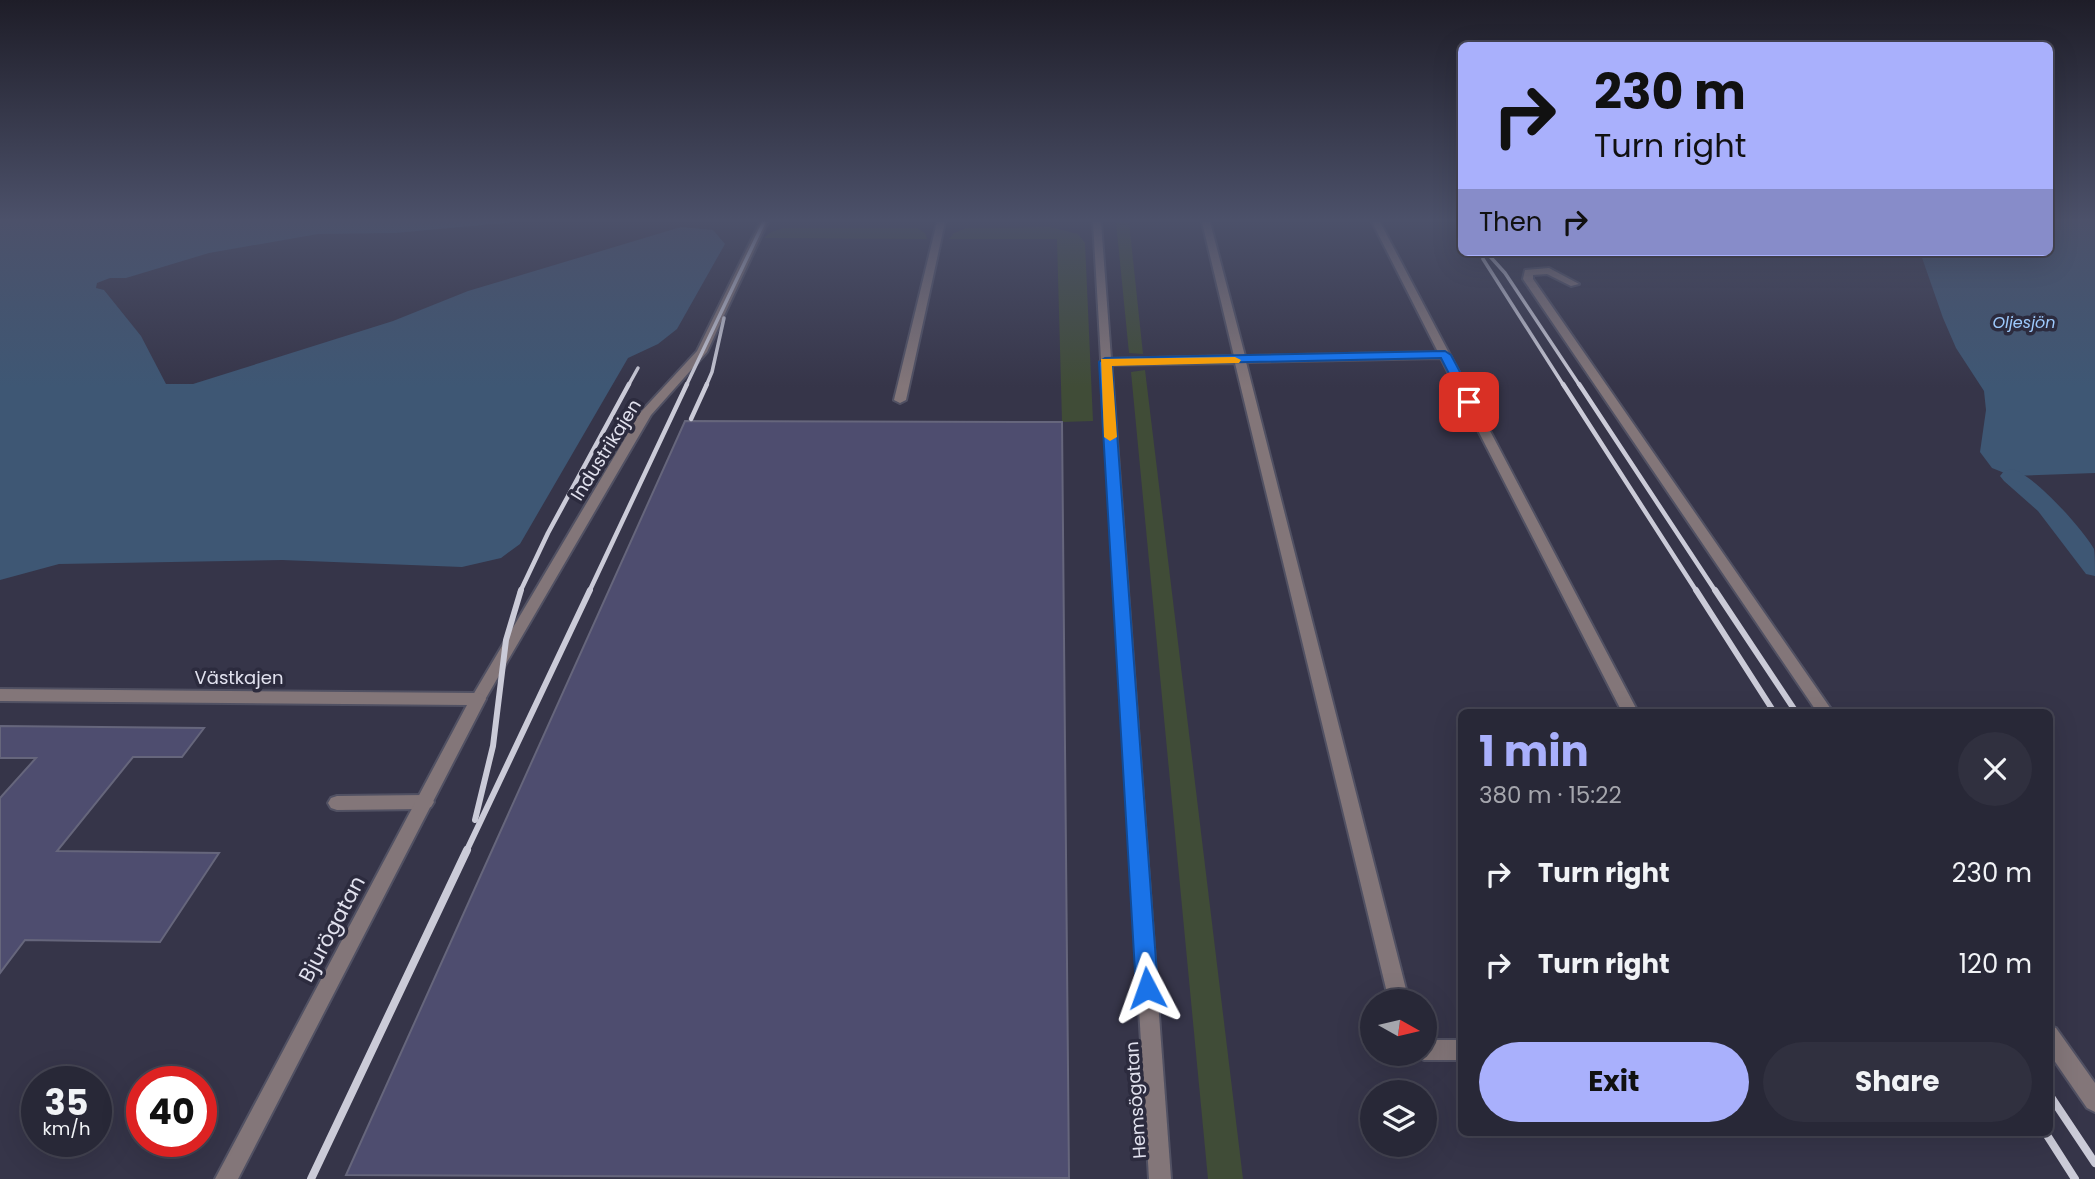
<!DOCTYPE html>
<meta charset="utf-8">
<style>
:root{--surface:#282837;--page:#30303f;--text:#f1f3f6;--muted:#a5a6ad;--line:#444452;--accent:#a9b0fc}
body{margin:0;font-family:Poppins,sans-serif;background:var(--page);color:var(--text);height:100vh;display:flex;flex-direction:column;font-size:26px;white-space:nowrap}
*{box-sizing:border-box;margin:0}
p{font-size:23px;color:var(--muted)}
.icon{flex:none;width:38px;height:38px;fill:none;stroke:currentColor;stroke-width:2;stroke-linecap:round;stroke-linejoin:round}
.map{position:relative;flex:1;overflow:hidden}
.side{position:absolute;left:1458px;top:709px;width:595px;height:427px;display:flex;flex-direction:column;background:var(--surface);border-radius:10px;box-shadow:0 7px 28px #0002,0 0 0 2px var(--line)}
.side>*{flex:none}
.hud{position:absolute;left:1458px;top:42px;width:595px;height:214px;border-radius:10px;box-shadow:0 7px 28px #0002,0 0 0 2px var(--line);background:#a9b0fc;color:#111;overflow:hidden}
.needle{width:46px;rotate:98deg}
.fabs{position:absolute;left:1360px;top:989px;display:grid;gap:14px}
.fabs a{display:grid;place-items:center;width:77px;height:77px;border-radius:50%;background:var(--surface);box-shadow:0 7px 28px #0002,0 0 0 2px var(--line);font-size:35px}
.speed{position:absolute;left:21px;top:1066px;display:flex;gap:14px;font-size:35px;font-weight:700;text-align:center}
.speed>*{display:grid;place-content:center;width:91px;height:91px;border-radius:50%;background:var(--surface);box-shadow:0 7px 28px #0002,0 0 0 2px var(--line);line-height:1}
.speed small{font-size:18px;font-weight:400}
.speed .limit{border:10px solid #d22;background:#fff;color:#111}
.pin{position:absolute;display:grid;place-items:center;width:60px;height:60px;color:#fff;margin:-30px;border-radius:14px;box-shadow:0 4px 10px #0006}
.me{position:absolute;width:77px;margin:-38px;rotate:356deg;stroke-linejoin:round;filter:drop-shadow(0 0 5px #0008)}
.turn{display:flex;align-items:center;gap:24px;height:147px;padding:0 21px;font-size:32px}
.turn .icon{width:91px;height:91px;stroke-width:2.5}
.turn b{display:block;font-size:49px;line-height:60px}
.then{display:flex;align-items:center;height:66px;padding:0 21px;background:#0003;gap:14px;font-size:26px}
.round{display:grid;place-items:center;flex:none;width:74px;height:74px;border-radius:37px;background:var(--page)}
.overview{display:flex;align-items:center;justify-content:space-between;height:119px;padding:0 21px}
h1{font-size:42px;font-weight:700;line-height:52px;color:var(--accent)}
.button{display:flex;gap:14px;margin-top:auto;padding:14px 21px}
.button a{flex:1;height:80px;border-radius:42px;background:var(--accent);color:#111;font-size:28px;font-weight:700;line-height:80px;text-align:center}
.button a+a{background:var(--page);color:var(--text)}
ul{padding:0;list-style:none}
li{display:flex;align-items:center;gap:21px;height:91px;padding:0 21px}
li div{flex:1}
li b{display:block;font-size:26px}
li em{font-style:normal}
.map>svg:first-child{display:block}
</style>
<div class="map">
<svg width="2095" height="1179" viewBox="0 0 2095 1179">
<rect width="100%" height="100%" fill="#363549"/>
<g fill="#404c37">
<path d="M 1116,222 L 1129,222 L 1143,354 L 1129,353 Z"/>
<path d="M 1050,227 L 1078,234 L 1085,243 L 1093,421 L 1062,422 L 1057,239 L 949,239 L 954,233 L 967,228 Z"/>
<path d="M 784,228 L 917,228 L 925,233 L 927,239 L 764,238 L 771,232 Z"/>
<path d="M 1145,370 L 1243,1179 L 1208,1179 L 1131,372 Z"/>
</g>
<g fill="#3e5774">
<path d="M 0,222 L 515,222 L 395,233 L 318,234 L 209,253 L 126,278 L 110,278 L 97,283 L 96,288 L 104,290 L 141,336 L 166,384 L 193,384 L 393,321 L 468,291 L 681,227 L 713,230 L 725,244 L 677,329 L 658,344 L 628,358 L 520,544 L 501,558 L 462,567 L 282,560 L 59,564 L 0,580 Z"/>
<path d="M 2049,222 L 2095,222 L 2095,473 L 2012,476 L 1992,468 L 1980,452 L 1986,410 L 1984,391 L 1956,348 L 1943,318 L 1920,252 L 2049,252 Z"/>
</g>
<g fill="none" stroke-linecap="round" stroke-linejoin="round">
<path fill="#3e5774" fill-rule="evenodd" d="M 2012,469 C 2033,474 2083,529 2094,549 C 2095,556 2095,568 2095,576 L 2086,574 L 2038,511 L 2004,481 L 2000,476 L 2004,471 Z"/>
</g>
<g fill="#4e4d6f" stroke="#66667c" stroke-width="2">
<path d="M 685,421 L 1062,422 L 1069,1178 L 346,1175 Z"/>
<path d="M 0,726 L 204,728 L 182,757 L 133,757 L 57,851 L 219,853 L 160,942 L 25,940 L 0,973 L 0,798 L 36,758 L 0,758 Z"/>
</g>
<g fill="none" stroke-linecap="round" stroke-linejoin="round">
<g stroke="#515163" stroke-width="4">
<g id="service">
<path d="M 760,222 L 768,222 L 707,352 L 651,415 L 483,703 L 473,703 L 470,699 L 473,695 L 640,413 L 697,351 Z"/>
<path d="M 937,222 L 945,222 L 906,400 L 900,403 L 894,400 Z"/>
<path d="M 1202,222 L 1210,222 L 1245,356 L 1438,352 L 1372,222 L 1380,222 L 1638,712 L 1622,712 L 1441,358 L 1246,362 L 1409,1001 L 1389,1001 L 1235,363 L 1105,365 L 1100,362 L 1105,359 L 1234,356 Z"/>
<path d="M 1549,268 L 1579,284 L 1571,286 L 1547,274 L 1533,275 L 1533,279 L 1833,712 L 1817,712 L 1523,279 L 1525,270 Z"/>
<path d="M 425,795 L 431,797 L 434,802 L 431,807 L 425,809 L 337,810 L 331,808 L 328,803 L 331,798 L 337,796 Z"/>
<path d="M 2049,1025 L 2056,1028 L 2095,1083 L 2095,1112 L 2087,1108 L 2049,1053 Z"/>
<path d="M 1424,1040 L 1461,1040 L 1461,1060 L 1424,1060 L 1417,1057 L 1415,1054 L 1424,1054 Z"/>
</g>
</g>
<g stroke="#515163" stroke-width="4">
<path id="minor" d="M 0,689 L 478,693 L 483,695 L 486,699 L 238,1179 L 215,1179 L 467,705 L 0,701 Z"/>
</g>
<g stroke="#515163" stroke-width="4">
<path id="tertiary" d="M 1093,222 L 1101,222 L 1171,1179 L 1149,1179 Z"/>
</g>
<use href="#service" fill="#837679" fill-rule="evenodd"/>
<use href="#minor" fill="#837679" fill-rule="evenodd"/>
<use href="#tertiary" fill="#837679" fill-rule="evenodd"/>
<g stroke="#cbcbd8" stroke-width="3.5">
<path d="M 1459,222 L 1461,225"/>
<path d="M 1486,252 L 1505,273 L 1580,386"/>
<path d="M 1483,259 L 1564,386"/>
<path d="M 628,386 L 638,368"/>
<path d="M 686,386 L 764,222"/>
<path d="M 706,386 L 712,372 L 724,318"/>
</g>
<g stroke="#cbcbd8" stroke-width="4.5">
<path d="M 1563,384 L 1697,592"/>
<path d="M 1579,384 L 1716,592"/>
<path d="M 691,419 L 707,384"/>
<path d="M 520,592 L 548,533 L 629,384"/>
<path d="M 589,592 L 687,384"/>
</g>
<g stroke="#cbcbd8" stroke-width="6">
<path d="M 1696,590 L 1774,712"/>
<path d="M 1715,590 L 1796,712"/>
<path d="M 475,820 L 493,746 L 506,640 L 521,590"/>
<path d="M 466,852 L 590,590"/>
</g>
<g stroke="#cbcbd8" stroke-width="8">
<path d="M 2049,1094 L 2095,1163"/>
<path d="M 2045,1132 L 2075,1179"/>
<path d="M 311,1179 L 467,850"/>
</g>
</g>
<linearGradient id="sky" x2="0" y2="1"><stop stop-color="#1e1d28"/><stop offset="0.57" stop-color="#4c516a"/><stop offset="1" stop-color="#4c516a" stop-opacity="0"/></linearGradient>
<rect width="2095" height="387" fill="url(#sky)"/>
<path fill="#1a73e8" stroke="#114b97" stroke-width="2" d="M 1445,351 L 1451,355 L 1476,402 L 1474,405 L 1465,405 L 1441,358 L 1112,365 L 1158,988 L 1155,996 L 1147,999 L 1139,996 L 1136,988 L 1099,362 L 1105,358 Z"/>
<path fill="#f59e0b" d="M 1235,357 L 1241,360 L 1239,363 L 1112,366 L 1117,437 L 1110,441 L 1104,437 L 1101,359 Z"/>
<g text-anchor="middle" stroke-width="7" stroke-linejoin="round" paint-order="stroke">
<g font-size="16" font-style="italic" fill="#9dc9fc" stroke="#2c2b3e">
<text x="2024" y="328">Oljesjön</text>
</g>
<g font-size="18" fill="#e1e1ee" stroke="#2c2b3e">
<text transform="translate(606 450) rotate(-58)" y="6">Industrikajen</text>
<text x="239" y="684">Västkajen</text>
<text transform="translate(1136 1100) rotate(-94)" y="6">Hemsögatan</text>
</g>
<g font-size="21" fill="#e1e1ee" stroke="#2c2b3e">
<text transform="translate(332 929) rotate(-62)" y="7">Bjurögatan</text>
</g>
</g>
</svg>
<div class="fabs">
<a><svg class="needle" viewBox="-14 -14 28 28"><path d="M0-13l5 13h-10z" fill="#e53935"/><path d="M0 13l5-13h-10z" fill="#a5a6ad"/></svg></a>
<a><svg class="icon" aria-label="layers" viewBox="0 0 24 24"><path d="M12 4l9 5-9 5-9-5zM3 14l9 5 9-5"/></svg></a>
</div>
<div class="speed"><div>35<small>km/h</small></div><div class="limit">40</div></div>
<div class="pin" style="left:1469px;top:402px;background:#d93025"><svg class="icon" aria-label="arrive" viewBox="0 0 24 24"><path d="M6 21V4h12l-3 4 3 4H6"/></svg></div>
<svg class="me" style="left:1147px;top:988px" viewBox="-20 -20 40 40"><path d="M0-17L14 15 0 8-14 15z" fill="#1a73e8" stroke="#fff" stroke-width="4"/></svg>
<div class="hud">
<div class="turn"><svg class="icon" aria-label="right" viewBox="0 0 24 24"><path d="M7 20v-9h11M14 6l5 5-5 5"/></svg><div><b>230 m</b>Turn right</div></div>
<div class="then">Then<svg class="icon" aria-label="right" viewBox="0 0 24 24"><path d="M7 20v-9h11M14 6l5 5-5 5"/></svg></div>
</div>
<section class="side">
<div class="overview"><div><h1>1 min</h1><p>380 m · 15:22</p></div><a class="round"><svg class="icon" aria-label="close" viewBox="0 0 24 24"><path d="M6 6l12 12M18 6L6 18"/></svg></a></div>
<ul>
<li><svg class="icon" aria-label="right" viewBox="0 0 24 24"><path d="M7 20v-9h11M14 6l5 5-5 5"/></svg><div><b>Turn right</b></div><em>230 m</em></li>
<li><svg class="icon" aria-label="right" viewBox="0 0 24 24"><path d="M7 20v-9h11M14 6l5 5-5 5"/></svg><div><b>Turn right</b></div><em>120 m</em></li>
</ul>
<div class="button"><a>Exit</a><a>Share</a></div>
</section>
</div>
